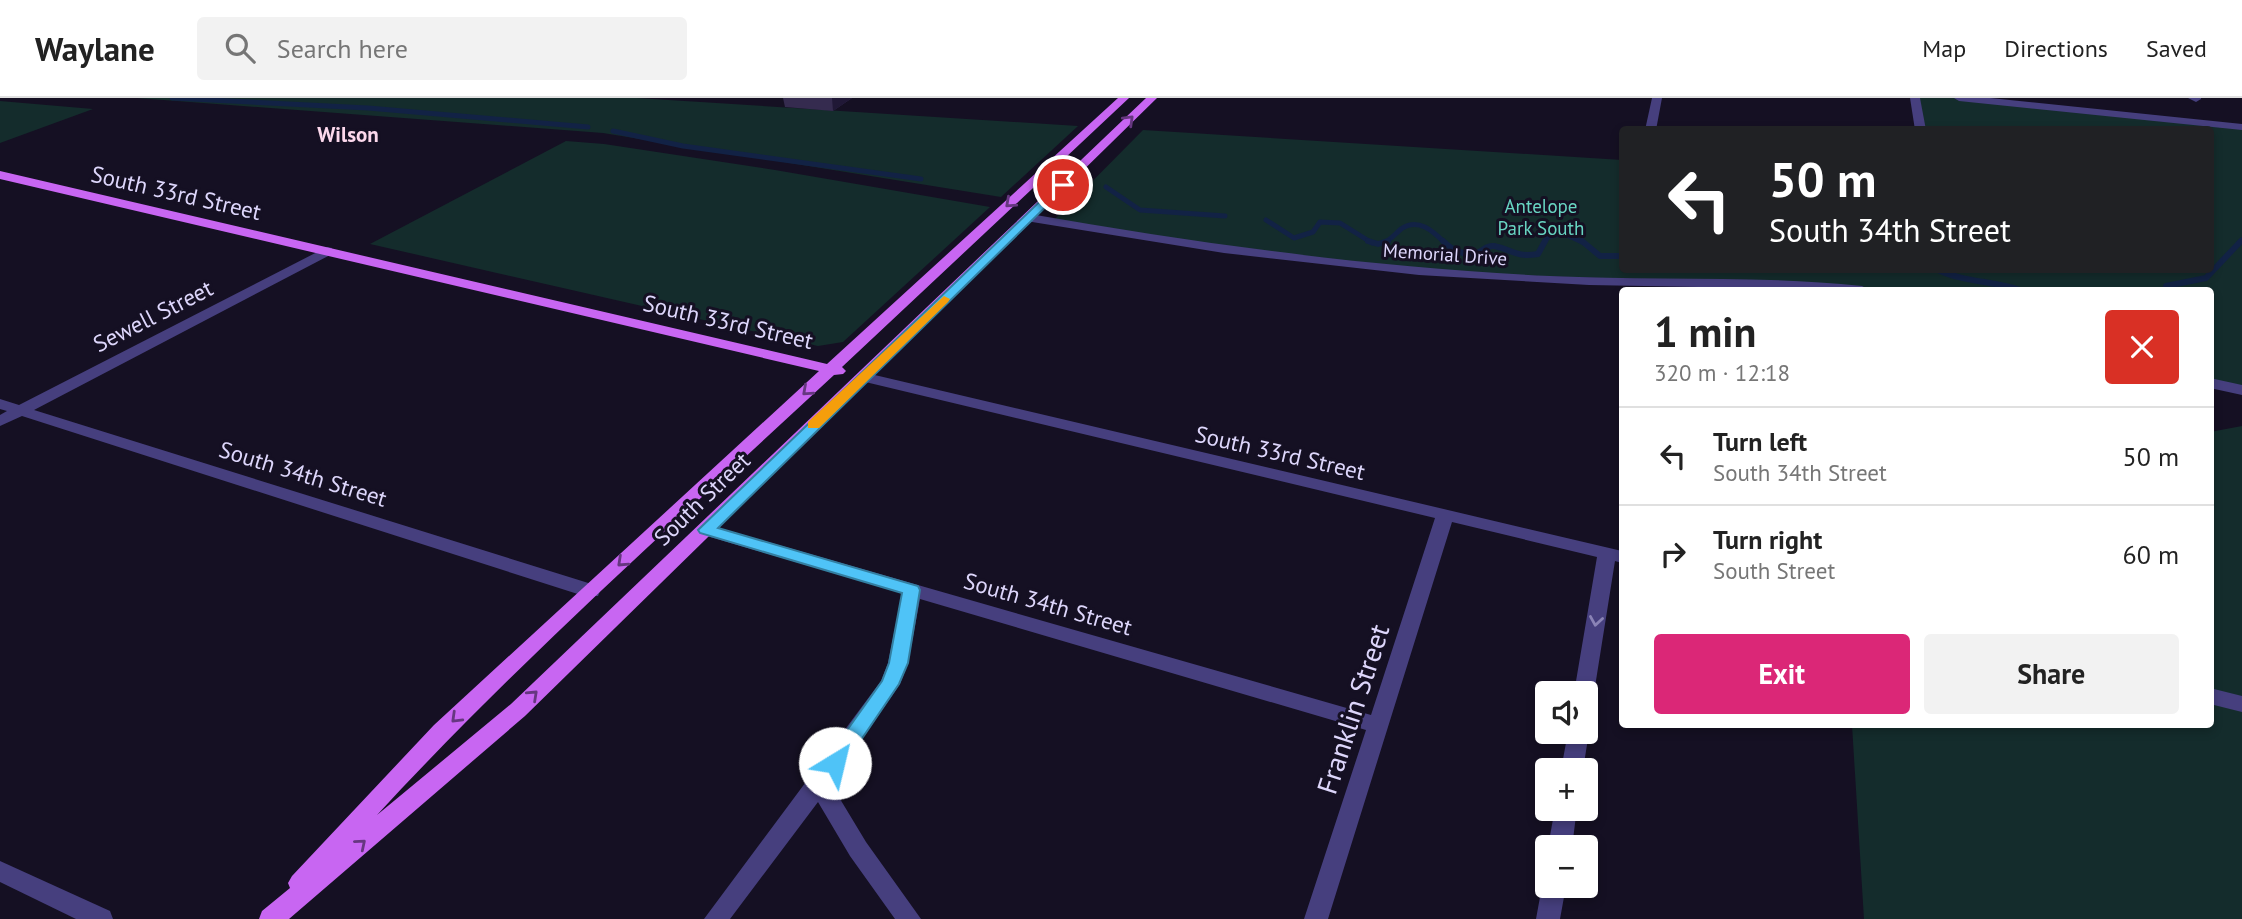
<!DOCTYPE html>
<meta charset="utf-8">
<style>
:root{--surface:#fff;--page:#f2f2f2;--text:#222;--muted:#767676;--line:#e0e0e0;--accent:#db2777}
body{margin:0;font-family:"PT Sans",sans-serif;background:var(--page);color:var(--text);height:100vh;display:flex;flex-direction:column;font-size:26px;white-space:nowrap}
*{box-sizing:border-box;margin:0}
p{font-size:23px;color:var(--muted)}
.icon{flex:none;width:38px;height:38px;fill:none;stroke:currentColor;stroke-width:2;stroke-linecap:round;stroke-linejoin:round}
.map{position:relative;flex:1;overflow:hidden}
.panel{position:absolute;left:1619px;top:189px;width:595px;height:441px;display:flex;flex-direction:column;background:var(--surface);border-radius:7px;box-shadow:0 4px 10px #0003}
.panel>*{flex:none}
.top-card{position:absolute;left:1619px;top:28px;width:595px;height:147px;border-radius:7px;box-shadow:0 4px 10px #0003;background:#202124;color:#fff;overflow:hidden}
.buttons{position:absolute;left:1535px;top:583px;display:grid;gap:14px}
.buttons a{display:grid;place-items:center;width:63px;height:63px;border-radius:7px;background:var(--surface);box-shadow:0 4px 10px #0003;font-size:35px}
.pin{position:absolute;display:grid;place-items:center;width:60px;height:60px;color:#fff;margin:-30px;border:4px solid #fff;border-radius:50%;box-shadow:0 2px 7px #0007}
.me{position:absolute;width:77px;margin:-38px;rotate:36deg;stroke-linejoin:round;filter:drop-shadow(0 0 5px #0008)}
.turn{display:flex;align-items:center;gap:24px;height:147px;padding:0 35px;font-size:32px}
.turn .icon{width:91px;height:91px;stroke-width:2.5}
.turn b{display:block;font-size:49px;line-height:60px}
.round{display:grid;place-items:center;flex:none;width:74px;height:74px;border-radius:7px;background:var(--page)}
.summary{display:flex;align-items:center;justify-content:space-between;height:119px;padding:0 35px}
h1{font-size:42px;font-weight:700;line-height:52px}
.button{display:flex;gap:14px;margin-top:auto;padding:14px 35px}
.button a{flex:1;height:80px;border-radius:7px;background:var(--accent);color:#fff;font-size:28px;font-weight:700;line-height:80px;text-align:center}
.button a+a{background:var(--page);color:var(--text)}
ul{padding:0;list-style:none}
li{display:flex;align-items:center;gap:21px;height:98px;padding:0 35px;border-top:2px solid var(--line)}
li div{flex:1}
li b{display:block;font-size:26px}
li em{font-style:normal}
header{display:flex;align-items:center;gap:42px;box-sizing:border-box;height:98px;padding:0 35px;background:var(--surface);border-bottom:2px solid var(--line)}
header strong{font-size:33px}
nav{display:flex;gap:38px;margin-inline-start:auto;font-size:24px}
.search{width:490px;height:63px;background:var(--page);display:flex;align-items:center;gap:18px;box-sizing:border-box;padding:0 24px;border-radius:7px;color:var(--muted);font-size:26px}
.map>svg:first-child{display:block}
</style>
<header>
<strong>Waylane</strong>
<div class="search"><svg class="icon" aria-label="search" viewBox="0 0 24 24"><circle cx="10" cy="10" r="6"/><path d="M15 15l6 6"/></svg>Search here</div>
<nav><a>Map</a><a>Directions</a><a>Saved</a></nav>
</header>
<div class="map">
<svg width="2242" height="821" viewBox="0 0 2242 821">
<rect width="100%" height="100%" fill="#151023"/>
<g fill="#142c2c">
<path d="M 137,0 L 637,0 L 1078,28 L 1001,99 L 603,35 Z"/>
<path d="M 1915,0 L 1959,0 L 2242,29 L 2242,292 L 2210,285 L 2210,192 L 1862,192 L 1815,187 L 1418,174 L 1052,124 L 1143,32 L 1622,62 L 1622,172 L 2210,172 L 2210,32 L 1921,31 Z"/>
<path d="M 0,3 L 93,11 L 0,45 Z"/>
<path d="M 566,43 L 604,46 L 775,72 L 990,109 L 843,244 L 818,248 L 370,146 Z"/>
<path d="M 2242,328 L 2242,821 L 1864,821 L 1852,627 L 2210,626 L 2210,334 Z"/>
</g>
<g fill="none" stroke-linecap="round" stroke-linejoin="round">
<g stroke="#122245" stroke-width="5">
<path d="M 172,0 L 368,10 L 588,29"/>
<path d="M 613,33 L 683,48 L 921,81"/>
<path d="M 1106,89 L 1140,112 L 1225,118"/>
<path d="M 1266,122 L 1294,140 L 1313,134 L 1320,124 L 1340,125 L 1372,145"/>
<path d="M 1383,145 C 1391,142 1394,137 1401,131 C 1418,119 1433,133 1445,145"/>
<path d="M 1544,145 L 1548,139 L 1563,135 L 1584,145"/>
<path d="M 2239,145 L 2242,142"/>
</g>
<g stroke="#122245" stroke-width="6">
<path d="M 1368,143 L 1378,146 L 1388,143"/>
<path d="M 1443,143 C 1452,152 1467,160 1479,154 C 1485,151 1487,147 1494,148 C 1513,151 1514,160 1538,156 L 1545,143"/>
<path d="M 1582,143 L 1600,158 L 1622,158"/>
<path d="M 1938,172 C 1964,184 1993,183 2020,192"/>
<path d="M 2166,192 L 2166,188 L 2206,180 L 2241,143"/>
</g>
<g fill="#463f7e" fill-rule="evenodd">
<path d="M 1652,0 L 1662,0 L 1656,32 L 1645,32 Z"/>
<path d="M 1910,0 L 1920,0 L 1926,32 L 1915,32 Z"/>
<path d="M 1954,0 L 1990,0 L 2242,26 L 2242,32 L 1959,3 Z"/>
<path d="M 2188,0 L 2201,0 L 2201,1 L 2196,4 Z"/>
<path d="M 1030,116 C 1202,146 1375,170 1550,178 C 1654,183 1758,177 1862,188 L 1869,192 L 1589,187 L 1419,177 L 1224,155 L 1026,123 L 1024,120 Z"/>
<path d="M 327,149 L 332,150 L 332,156 L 34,312 L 598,488 L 600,493 L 598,498 L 584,498 L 22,318 L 0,328 L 0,317 L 7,313 L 0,311 L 0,301 L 19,307 Z"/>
<path d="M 862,274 L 1622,453 L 1622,465 L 1615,463 L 1594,595 L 1591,600 L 1586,602 L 1586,595 L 1574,595 L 1597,459 L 1452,424 L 1328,821 L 1304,821 L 1366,632 L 920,501 L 908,565 L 900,586 L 831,686 L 866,744 L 921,821 L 895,821 L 850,758 L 818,704 L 730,821 L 704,821 L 881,583 L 888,565 L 902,495 L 700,436 L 697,432 L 700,428 L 712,428 L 1371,617 L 1435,420 L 857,282 L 854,279 Z"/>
<path d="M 2210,280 L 2242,287 L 2242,297 L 2210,290 Z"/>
<path d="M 2210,590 L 2242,598 L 2242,614 L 2210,606 Z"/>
<path d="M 1586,628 L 1589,634 L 1583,672 L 1561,672 L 1568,634 L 1586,634 Z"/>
<path d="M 1555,710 L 1577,710 L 1572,749 L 1548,749 Z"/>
<path d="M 0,763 L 110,813 L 113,821 L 76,821 L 0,784 Z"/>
<path d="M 1547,780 L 1547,788 L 1566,788 L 1560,821 L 1536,821 L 1542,788 Z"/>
</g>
<path fill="#c866f2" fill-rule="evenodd" d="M 1118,0 L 1129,0 L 842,269 L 846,273 L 843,276 L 834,277 C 679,421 520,562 377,717 L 511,606 L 1146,0 L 1157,0 L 525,618 L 289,821 L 259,821 L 262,813 L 290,790 L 288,785 L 292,778 L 434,627 L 819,273 L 0,81 L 0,73 L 827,266 Z"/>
</g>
<path fill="#352b4f" d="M 783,0 L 852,0 L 833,13 L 785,9 Z"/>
<path fill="#201836" d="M 832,0 L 852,0 L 833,13 Z"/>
<defs><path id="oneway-chevron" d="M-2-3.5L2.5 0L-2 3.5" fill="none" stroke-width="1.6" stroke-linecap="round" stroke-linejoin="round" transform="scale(1.75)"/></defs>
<g stroke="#663780">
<use href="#oneway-chevron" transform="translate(1129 22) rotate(-44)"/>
<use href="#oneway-chevron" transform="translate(1010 105) rotate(138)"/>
<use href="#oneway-chevron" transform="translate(807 293) rotate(138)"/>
<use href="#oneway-chevron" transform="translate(622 464) rotate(137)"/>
<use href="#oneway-chevron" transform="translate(533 597) rotate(-43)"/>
<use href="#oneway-chevron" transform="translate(456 620) rotate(136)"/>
<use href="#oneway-chevron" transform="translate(361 746) rotate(-40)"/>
</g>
<use stroke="#8a83b6" href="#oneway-chevron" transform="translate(1596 523) rotate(99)"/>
<path fill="#4fc3f7" stroke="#337fa1" stroke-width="2" d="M 1059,85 L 1068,87 L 718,430 L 918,488 L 920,492 L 908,565 L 899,586 L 842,670 L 828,670 L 825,665 L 828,659 L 882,583 L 889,565 L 902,495 L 700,435 L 698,432 Z"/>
<path fill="#f59e0b" d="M 944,198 L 950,201 L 948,204 L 819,330 L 808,330 L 808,324 Z"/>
<g text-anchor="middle" stroke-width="6" stroke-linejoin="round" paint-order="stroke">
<g font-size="19" fill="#68d5c2" stroke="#151023">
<text x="1541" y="115">Antelope<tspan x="1541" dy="22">Park South</tspan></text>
</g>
<g font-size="19" fill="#ddd6fb" stroke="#151023">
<text transform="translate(1445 156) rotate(4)" y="7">Memorial Drive</text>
</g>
<g font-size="21" font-weight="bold" fill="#fcd8ec" stroke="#151023">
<text x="348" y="44">Wilson</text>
</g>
<g font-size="23" fill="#ddd6fb" stroke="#151023">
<text transform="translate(176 95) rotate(13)" y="8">South 33rd Street</text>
<text transform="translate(153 218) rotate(-27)" y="8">Sewell Street</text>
<text transform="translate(728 224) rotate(13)" y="8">South 33rd Street</text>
<text transform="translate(1280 355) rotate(13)" y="8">South 33rd Street</text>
<text transform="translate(303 376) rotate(17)" y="8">South 34th Street</text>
<text transform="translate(702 401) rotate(-44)" y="8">South Street</text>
<text transform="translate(1048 506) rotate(16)" y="8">South 34th Street</text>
</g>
<g font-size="28" fill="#ddd6fb" stroke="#151023">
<text transform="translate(1353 611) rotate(-72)" y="10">Franklin Street</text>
</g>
</g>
</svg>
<div class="buttons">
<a><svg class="icon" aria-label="sound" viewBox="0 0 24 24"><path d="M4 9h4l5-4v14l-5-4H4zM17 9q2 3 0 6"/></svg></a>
<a>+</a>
<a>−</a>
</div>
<div class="pin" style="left:1063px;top:87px;background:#d93025"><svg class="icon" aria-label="arrive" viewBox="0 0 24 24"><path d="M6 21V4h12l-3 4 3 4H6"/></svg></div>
<svg class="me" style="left:835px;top:665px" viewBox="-20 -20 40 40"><circle r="19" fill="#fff"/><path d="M0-13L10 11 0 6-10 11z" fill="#4fc3f7"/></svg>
<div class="top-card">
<div class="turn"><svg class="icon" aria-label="left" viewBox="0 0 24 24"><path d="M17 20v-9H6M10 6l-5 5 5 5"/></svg><div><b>50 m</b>South 34th Street</div></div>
</div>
<section class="panel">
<div class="summary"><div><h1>1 min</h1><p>320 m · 12:18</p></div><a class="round" style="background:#d93025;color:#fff"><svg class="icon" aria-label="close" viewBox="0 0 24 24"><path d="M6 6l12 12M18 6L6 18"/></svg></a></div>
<ul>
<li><svg class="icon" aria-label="left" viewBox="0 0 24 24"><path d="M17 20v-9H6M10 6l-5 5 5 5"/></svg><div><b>Turn left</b><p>South 34th Street</p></div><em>50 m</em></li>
<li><svg class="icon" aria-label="right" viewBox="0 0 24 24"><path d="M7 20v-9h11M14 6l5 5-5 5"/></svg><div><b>Turn right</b><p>South Street</p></div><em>60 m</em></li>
</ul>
<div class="button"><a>Exit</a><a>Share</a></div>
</section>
</div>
